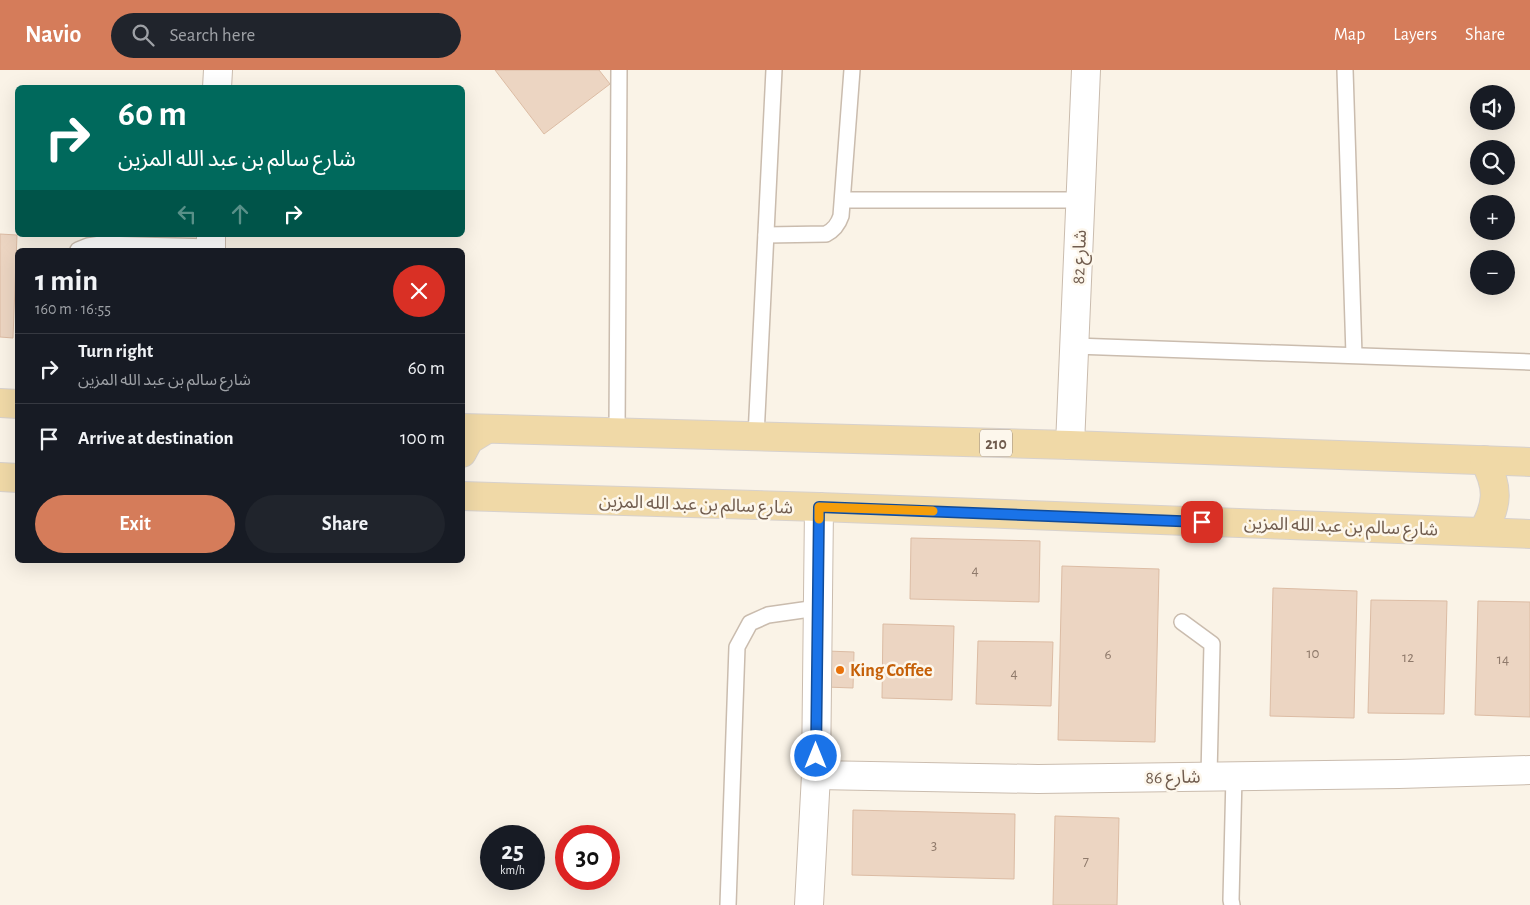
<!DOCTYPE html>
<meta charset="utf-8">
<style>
:root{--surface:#171b24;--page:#20242c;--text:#f1f3f6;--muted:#9ea1a6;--line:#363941;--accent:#d57c5a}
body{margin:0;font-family:"Alegreya Sans","Noto Sans Arabic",sans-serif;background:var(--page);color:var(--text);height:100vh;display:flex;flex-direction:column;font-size:19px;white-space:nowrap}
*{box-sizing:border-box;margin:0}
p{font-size:16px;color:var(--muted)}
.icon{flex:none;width:28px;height:28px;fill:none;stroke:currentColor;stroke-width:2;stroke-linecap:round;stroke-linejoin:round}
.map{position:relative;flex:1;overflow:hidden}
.sheet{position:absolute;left:15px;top:178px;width:450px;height:315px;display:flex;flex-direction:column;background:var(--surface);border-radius:8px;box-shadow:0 5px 20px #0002}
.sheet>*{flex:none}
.guide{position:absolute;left:15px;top:15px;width:450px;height:152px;border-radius:8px;box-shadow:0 5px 20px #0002;background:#00695c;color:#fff;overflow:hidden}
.controls{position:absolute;left:1470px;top:15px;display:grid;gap:10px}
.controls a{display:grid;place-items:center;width:45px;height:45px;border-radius:50%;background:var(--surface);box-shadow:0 5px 20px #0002;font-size:25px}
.speed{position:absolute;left:480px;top:755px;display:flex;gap:10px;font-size:25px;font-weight:700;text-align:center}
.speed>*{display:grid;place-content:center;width:65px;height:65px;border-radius:50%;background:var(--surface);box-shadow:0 5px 20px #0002;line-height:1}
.speed small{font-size:12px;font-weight:400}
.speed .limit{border:8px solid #d22;background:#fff;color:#111}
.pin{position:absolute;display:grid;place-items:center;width:42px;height:42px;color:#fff;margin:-21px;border-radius:10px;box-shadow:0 2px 8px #0006}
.me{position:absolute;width:55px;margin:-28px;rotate:0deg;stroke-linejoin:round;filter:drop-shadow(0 0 4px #0008)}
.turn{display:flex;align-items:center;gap:18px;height:105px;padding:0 20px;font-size:22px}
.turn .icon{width:65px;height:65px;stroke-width:2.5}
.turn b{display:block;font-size:35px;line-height:42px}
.lanes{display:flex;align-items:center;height:48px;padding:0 20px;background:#0003;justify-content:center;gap:25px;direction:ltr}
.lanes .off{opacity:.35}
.round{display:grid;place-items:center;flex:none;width:52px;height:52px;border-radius:26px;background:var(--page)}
.head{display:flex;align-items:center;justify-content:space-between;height:85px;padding:0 20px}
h1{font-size:30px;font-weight:600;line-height:38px}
.primary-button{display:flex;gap:10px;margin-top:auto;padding:10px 20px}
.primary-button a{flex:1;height:58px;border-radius:30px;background:var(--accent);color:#fff;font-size:20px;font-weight:600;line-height:58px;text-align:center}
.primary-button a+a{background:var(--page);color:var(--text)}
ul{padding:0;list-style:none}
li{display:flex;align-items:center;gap:15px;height:70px;padding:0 20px;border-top:1px solid var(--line)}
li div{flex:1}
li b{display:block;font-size:19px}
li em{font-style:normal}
header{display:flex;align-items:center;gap:30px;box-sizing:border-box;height:70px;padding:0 25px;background:var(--accent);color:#fff}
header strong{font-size:24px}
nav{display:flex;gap:28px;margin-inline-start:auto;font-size:18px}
.search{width:350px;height:45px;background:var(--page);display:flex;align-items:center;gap:12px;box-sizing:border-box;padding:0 18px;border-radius:28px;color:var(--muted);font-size:19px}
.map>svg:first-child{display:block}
</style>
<header>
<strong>Navio</strong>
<div class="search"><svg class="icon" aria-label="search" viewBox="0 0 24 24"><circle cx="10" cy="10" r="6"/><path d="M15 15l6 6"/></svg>Search here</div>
<nav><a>Map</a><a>Layers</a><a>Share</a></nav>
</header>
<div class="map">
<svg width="1530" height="835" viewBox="0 0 1530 835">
<rect width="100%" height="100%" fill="#faf3e7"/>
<g fill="#ecd5c2" stroke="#dcbca4">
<path d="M 495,0 L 599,0 L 610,14 L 544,64 Z"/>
<path d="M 0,164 L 17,165 L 13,268 L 0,267 Z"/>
<path d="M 911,468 L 1040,471 L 1039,532 L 910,529 Z"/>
<path d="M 1062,496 L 1159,499 L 1155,672 L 1058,670 Z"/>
<path d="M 1273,518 L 1357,521 L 1354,648 L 1270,646 Z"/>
<path d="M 1371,530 L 1447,531 L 1444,644 L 1368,643 Z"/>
<path d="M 1478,531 L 1530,532 L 1530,647 L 1475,645 Z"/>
<path d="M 883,554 L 954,556 L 952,630 L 882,628 Z"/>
<path d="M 978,571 L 1053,572 L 1051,636 L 976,634 Z"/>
<path d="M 827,581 L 854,582 L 853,618 L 826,617 Z"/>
<path d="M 853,740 L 1015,744 L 1014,809 L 852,805 Z"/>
<path d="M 1055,746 L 1119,748 L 1117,835 L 1053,835 Z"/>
</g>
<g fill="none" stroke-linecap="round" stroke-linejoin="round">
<g stroke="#cabcae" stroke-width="18">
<g id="service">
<path d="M 1345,0 L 1354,285"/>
<path d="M 843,130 L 1081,130"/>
<path d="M 766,165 L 826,164 C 834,160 838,155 841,146 L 852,0"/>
<path d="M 78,180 L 88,176 L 101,174 L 211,177"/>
<path d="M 1075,276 L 1530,292"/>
<path d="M 617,362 L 619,0"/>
<path d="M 756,366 L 774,0"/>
<path d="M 1182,552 L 1212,574 L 1209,706"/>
<path d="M 728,835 L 737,577 L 750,553 L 768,545 L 817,538"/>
<path d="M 1232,835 L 1231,830 L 1234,706"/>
</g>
</g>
<g stroke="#cabcae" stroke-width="30">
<g id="minor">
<path d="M 1070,375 L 1086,0"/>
<path d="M 816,705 L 1038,709 L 1399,704 L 1530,700"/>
<path d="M 809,835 L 816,705 L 819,437"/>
</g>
</g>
<g stroke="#cabcae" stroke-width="30">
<g id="tertiary">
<path d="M 217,18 L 218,0"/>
<path d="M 211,180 L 211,165"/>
</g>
</g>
<g stroke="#d7d1cd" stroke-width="30">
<g id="primary">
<path d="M 0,333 L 18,334"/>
<path d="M 462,358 L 1070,375 L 1530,392"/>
<path d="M 462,383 L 469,370 L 487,359"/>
<path d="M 0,407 L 18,408"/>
<path d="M 462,426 L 819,437 L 1530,464"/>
<path d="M 1483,461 C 1498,435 1499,417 1484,390"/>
</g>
</g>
<use href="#service" stroke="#fff" stroke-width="15"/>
<use href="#minor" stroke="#fff" stroke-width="28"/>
<use href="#tertiary" stroke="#fff" stroke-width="28"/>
<use href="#primary" stroke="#f0d9a7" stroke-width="28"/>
</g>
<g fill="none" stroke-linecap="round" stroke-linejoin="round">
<g stroke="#114b97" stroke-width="12">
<path id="route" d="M 816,686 L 819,437 L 1202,452"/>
</g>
<use href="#route" stroke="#1a73e8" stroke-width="9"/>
<path stroke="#f59e0b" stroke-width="9" d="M 819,449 L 819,437 L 933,441"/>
</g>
<circle fill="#e8710a" stroke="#fdf7ec" stroke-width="2" cx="840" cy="600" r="5"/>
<g text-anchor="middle" stroke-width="5" stroke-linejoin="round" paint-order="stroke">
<g font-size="15" fill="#8f7a6b">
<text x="975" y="505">4</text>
<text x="1313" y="588">10</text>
<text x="1108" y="589">6</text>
<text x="1408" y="592">12</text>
<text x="1503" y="594">14</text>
<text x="1014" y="608">4</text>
<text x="934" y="780">3</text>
<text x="1086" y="796">7</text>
</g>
<rect fill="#fdf7ec" stroke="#9a8a7d" stroke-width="1" x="980" y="359.5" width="32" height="27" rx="4"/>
<g font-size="16" font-weight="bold" fill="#705c4e">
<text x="996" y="379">210</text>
</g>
<g font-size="18" fill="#705c4e" stroke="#fdf7ec">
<text transform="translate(1079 187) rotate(-88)" y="6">شارع 82</text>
<text transform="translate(696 434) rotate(2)" y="6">شارع سالم بن عبد الله المزين</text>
<text transform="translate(1341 456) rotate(2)" y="6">شارع سالم بن عبد الله المزين</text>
<text transform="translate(1173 707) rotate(-1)" y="6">شارع 86</text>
</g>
<g font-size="18" font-weight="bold" fill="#c56008" stroke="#fdf7ec" text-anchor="start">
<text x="850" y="606">King Coffee</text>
</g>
</g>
</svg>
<div class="controls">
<a><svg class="icon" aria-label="sound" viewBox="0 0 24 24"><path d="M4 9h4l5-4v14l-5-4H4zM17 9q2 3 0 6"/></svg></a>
<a><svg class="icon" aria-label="search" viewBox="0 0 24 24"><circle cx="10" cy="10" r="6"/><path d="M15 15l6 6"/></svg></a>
<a>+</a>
<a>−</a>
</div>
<div class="speed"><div>25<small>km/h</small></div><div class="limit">30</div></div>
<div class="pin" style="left:1202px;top:452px;background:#d93025"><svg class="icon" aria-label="arrive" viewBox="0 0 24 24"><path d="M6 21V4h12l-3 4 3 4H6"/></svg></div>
<svg class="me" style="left:816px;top:686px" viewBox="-20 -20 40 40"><circle r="17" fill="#1a73e8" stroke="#fff" stroke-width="3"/><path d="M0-11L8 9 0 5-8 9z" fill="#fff"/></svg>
<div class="guide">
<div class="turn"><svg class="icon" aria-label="right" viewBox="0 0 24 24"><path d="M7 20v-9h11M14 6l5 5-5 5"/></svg><div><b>60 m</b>شارع سالم بن عبد الله المزين</div></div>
<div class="lanes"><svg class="icon off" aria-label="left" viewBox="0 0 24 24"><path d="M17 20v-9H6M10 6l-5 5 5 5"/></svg><svg class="icon off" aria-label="ahead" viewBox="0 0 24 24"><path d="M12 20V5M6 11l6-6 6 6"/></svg><svg class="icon" aria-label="right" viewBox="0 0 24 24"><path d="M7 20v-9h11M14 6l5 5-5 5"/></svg></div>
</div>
<section class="sheet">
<div class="head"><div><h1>1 min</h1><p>160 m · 16:55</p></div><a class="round" style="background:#d93025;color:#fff"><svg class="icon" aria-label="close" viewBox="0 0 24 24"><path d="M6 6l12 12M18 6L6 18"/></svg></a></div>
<ul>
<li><svg class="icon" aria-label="right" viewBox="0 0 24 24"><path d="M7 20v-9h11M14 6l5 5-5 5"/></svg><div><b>Turn right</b><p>شارع سالم بن عبد الله المزين</p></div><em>60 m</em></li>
<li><svg class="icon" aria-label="arrive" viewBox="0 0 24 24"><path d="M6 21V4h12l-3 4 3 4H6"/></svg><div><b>Arrive at destination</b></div><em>100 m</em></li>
</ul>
<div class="primary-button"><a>Exit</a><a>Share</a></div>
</section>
</div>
